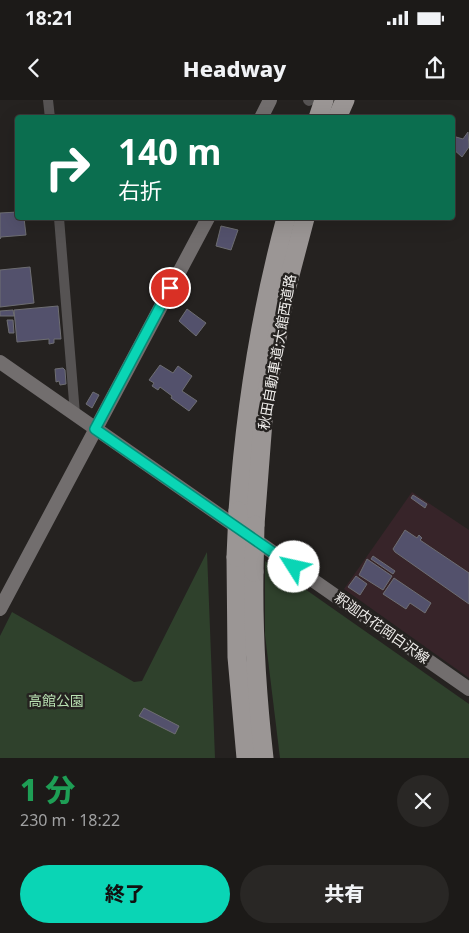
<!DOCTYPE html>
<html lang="ja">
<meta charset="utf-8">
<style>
:root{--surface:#1c1a18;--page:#292725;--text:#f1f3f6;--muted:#a0a1a2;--line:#3a3837;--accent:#0ad5b5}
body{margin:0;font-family:"Noto Sans","Noto Sans JP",sans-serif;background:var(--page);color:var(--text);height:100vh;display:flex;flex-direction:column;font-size:19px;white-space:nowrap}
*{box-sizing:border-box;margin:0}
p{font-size:16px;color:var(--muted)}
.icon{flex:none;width:28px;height:28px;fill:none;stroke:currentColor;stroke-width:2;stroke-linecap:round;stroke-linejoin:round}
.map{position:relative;height:658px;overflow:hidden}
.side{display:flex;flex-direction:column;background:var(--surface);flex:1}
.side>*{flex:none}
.guide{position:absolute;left:15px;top:15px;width:440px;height:105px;border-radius:5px;box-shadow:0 5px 20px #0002,0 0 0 1px var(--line);background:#0b6e4f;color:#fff;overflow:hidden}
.pin{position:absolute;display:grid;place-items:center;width:42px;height:42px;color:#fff;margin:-21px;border:2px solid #fff;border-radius:50%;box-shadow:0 1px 5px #0007}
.me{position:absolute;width:55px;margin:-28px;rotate:305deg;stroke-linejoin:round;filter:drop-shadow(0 0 4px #0008)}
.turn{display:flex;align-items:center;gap:18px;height:105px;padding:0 20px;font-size:22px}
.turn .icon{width:65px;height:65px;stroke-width:2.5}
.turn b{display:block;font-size:35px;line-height:42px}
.round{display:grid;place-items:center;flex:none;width:52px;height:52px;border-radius:26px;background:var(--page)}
.headline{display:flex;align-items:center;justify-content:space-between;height:85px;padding:0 20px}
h1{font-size:30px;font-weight:800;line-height:38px;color:#1e9e55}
.primary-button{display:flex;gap:10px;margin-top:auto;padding:10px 20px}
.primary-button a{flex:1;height:58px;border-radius:30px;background:var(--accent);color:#111;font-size:20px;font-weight:800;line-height:58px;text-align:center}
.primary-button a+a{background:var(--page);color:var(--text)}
.status{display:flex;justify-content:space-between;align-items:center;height:35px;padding:0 25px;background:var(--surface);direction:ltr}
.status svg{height:14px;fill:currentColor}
header{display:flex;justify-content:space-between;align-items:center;height:65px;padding:0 20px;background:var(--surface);font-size:22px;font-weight:800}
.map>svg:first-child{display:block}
</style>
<div class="status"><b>18:21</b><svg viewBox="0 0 49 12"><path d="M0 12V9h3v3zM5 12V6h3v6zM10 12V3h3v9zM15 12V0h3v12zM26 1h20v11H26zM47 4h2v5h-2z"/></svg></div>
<header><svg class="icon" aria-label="back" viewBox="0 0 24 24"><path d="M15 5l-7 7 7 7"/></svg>Headway<svg class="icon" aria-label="share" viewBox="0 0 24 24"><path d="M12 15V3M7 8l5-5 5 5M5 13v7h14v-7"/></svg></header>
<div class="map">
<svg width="469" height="658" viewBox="0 0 469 658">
<rect width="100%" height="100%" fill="#252220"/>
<path fill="#372429" d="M 412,392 L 469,430 L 469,578 L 344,489 Z"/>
<g fill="#2f412c">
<path d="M 207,452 L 215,658 L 0,658 L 0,536 L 12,512 L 134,582 L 142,581 Z"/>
<path d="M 265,461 L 469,604 L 469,658 L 280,658 L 265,535 Z"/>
</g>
<g fill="#53516c" stroke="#6e6e72">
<path d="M 468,32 L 469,47 L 462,57 L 452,48 L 452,42 L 456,37 L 463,39 Z"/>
<path d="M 18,112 L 18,118 L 24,118 L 26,135 L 1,137 L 0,139 L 0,113 Z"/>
<path d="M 221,126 L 238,130 L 231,150 L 216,146 Z"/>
<path d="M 30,167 L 34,203 L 0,207 L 0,170 Z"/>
<path d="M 58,206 L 61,239 L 54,239 L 54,243 L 49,244 L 49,239 L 17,242 L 14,210 Z"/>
<path d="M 187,209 L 206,223 L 196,236 L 179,221 Z"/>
<path d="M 13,210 L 14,216 L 0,216 L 0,211 Z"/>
<path d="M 7,220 L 13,220 L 14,233 L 9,233 Z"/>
<path d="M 160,265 L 173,273 L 178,266 L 192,276 L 182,291 L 197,301 L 189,311 L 171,298 L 172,296 L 160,287 L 158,290 L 152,286 L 154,283 L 149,280 Z"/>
<path d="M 63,268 L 65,270 L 66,284 L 60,285 L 59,281 L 56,282 L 55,269 Z"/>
<path d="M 93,292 L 99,295 L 92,308 L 86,304 Z"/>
<path d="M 413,395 L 427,404 L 425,408 L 411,398 Z"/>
<path d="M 405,430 L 417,438 L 419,435 L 422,438 L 420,440 L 469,473 L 469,504 L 395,452 L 393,449 Z"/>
<path d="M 373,456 L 395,471 L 393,474 L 371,459 Z"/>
<path d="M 367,459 L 392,476 L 383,490 L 359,475 Z"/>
<path d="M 356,476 L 367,484 L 360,495 L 348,487 Z"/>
<path d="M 394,478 L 431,503 L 425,513 L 410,503 L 406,509 L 383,494 Z"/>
<path d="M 144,608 L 179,626 L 175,634 L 139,616 Z"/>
</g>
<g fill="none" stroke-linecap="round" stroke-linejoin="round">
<g stroke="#565353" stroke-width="10">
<path d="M 48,0 L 50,18"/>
<path d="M 308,0 L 309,1"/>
<path d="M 59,118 L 75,314"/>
</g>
<g stroke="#726e6e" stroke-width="14">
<path d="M 261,18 L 270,0"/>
<path d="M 0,262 L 469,589"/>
<path d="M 0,509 L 208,118"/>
</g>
<g stroke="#9b9695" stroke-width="19">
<path d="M 318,18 L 324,0"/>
<path d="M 337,18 L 345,0"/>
<path d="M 238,411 C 245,312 260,214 286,118"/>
<path d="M 255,425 L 264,308 L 286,190 L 305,118"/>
<path d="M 236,457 L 237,557 L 246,658"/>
<path d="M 254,472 C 253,534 257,596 264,658"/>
</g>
<g stroke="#9b9695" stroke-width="19">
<path d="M 236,457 L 238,411"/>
<path d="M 254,472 L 255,425"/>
</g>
</g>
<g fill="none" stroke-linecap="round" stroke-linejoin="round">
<g stroke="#068a76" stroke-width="12">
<path id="route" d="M 170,188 L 95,329 L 294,467"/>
</g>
<use href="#route" stroke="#0ad5b5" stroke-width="9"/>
</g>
<g text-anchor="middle" stroke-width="5" stroke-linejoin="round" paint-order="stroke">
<g font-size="14" fill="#f0eeec" stroke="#252220">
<text transform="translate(277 252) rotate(-80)" y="5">秋田自動車道;大館西道路</text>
<text transform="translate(382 528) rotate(35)" y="5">釈迦内花岡白沢線</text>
</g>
<g font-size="14" fill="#b8dfb1" stroke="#252220">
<text x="56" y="606">高館公園</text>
</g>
</g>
</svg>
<div class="pin" style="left:170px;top:188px;background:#d93025"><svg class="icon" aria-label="arrive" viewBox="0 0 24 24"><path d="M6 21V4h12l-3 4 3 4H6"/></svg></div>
<svg class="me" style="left:294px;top:467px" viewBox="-20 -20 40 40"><circle r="19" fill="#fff"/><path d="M0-13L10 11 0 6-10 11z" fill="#0ad5b5"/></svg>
<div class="guide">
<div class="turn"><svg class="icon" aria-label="right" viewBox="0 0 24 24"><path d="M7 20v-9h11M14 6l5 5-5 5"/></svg><div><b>140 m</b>右折</div></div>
</div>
</div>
<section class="side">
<div class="headline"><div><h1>1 分</h1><p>230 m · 18:22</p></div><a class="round"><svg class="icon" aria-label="close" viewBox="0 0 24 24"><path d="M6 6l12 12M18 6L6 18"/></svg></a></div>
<div class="primary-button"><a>終了</a><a>共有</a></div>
</section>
